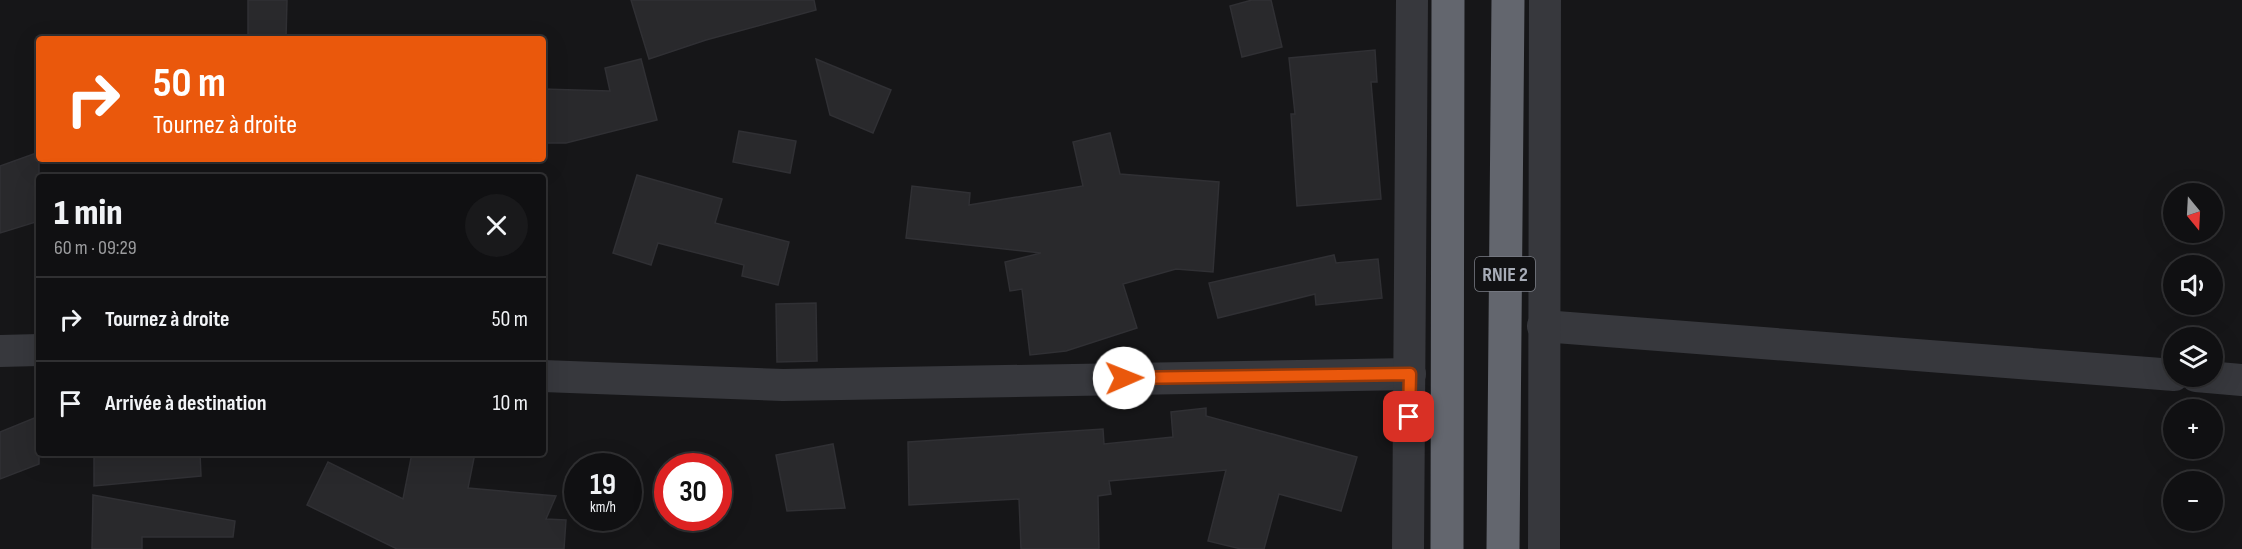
<!DOCTYPE html>
<html lang="fr">
<meta charset="utf-8">
<style>
:root{--surface:#101012;--page:#19191b;--text:#f1f3f6;--muted:#9c9d9f;--line:#303032}
body{margin:0;font-family:"Sofia Sans Condensed",sans-serif;background:var(--page);color:var(--text);height:100vh;display:flex;flex-direction:column;font-size:22px;white-space:nowrap}
*{box-sizing:border-box;margin:0}
p{font-size:20px;color:var(--muted)}
.icon{flex:none;width:33px;height:33px;fill:none;stroke:currentColor;stroke-width:2;stroke-linecap:round;stroke-linejoin:round}
.map{position:relative;flex:1;overflow:hidden}
.drawer{position:absolute;left:36px;top:174px;width:510px;height:282px;display:flex;flex-direction:column;background:var(--surface);border-radius:6px;box-shadow:0 6px 24px #0002,0 0 0 2px var(--line)}
.drawer>*{flex:none}
.top-card{position:absolute;left:36px;top:36px;width:510px;height:126px;border-radius:6px;box-shadow:0 6px 24px #0002,0 0 0 2px var(--line);background:#ea580c;color:#fff;overflow:hidden}
.needle{width:39px;rotate:162deg}
.fabs{position:absolute;left:2163px;top:183px;display:grid;gap:12px}
.fabs a{display:grid;place-items:center;width:60px;height:60px;border-radius:50%;background:var(--surface);box-shadow:0 6px 24px #0002,0 0 0 2px var(--line);font-size:30px}
.speed{position:absolute;left:564px;top:453px;display:flex;gap:12px;font-size:30px;font-weight:700;text-align:center}
.speed>*{display:grid;place-content:center;width:78px;height:78px;border-radius:50%;background:var(--surface);box-shadow:0 6px 24px #0002,0 0 0 2px var(--line);line-height:1}
.speed small{font-size:15px;font-weight:400}
.speed .limit{border:9px solid #d22;background:#fff;color:#111}
.pin{position:absolute;display:grid;place-items:center;width:51px;height:51px;color:#fff;margin:-26px;border-radius:12px;box-shadow:0 3px 9px #0006}
.me{position:absolute;width:66px;margin:-33px;rotate:89deg;stroke-linejoin:round;filter:drop-shadow(0 0 4px #0008)}
.turn{display:flex;align-items:center;gap:21px;height:126px;padding:0 18px;font-size:27px}
.turn .icon{width:78px;height:78px;stroke-width:2.5}
.turn b{display:block;font-size:42px;line-height:51px}
.round{display:grid;place-items:center;flex:none;width:63px;height:63px;border-radius:32px;background:var(--page)}
.summary{display:flex;align-items:center;justify-content:space-between;height:102px;padding:0 18px}
h1{font-size:36px;font-weight:800;line-height:45px}
ul{padding:0;list-style:none}
li{display:flex;align-items:center;gap:18px;height:84px;padding:0 18px;border-top:2px solid var(--line)}
li div{flex:1}
li b{display:block;font-size:22px}
li em{font-style:normal}
.map>svg:first-child{display:block}
</style>
<div class="map">
<svg width="2242" height="549" viewBox="0 0 2242 549">
<rect width="100%" height="100%" fill="#161618"/>
<g fill="#29292c" stroke="#303034" stroke-width="1.5">
<path d="M 248,0 L 287,0 L 286,39 L 248,39 Z"/>
<path d="M 631,0 L 814,0 L 816,10 L 706,40 L 649,59 Z"/>
<path d="M 1252,0 L 1271,0 L 1282,47 L 1242,57 L 1230,6 Z"/>
<path d="M 1375,50 L 1377,82 L 1371,82 L 1381,199 L 1297,206 L 1291,114 L 1295,114 L 1289,58 Z"/>
<path d="M 641,59 L 657,120 L 566,143 L 543,143 L 543,89 L 610,91 L 605,68 Z"/>
<path d="M 816,59 L 891,90 L 873,133 L 830,115 Z"/>
<path d="M 739,131 L 796,141 L 790,173 L 733,162 Z"/>
<path d="M 1110,133 L 1120,174 L 1219,182 L 1213,272 L 1176,269 L 1123,284 L 1137,328 L 1066,351 L 1030,355 L 1022,289 L 1010,291 L 1005,262 L 1041,253 L 906,238 L 912,186 L 970,193 L 969,205 L 1083,186 L 1073,142 Z"/>
<path d="M 39,152 L 39,221 L 0,233 L 0,166 Z"/>
<path d="M 637,175 L 722,199 L 715,223 L 789,242 L 778,285 L 742,276 L 744,265 L 658,243 L 651,265 L 613,253 Z"/>
<path d="M 1334,255 L 1336,263 L 1378,259 L 1382,298 L 1316,305 L 1315,294 L 1218,318 L 1209,283 Z"/>
<path d="M 816,303 L 817,361 L 777,362 L 776,304 Z"/>
<path d="M 1206,408 L 1206,416 L 1357,457 L 1341,511 L 1279,494 L 1264,549 L 1241,549 L 1208,541 L 1226,470 L 1109,481 L 1111,494 L 1098,496 L 1099,549 L 1021,549 L 1019,499 L 909,505 L 908,442 L 1103,429 L 1104,444 L 1173,437 L 1171,412 Z"/>
<path d="M 39,416 L 39,464 L 0,479 L 0,432 Z"/>
<path d="M 833,444 L 845,508 L 787,511 L 776,455 Z"/>
<path d="M 94,453 L 200,453 L 201,476 L 94,486 Z"/>
<path d="M 412,453 L 475,453 L 468,488 L 556,496 L 546,519 L 566,520 L 564,549 L 397,549 L 307,505 L 328,462 L 403,499 Z"/>
<path d="M 93,495 L 235,521 L 233,537 L 142,537 L 142,549 L 92,549 Z"/>
</g>
<g fill="none" stroke-linecap="round" stroke-linejoin="round">
<g stroke="#37383d" stroke-width="32">
<path d="M 1543,326 L 2174,375"/>
<path d="M 0,351 L 39,350"/>
<path d="M 543,376 L 783,385 L 1410,374"/>
<path d="M 2196,376 L 2242,380"/>
<path d="M 1408,549 L 1412,0"/>
<path d="M 1544,549 L 1545,0"/>
</g>
<g stroke="#63666e" stroke-width="33">
<path d="M 1447,549 L 1448,0"/>
<path d="M 1503,549 L 1508,0"/>
</g>
</g>
<g fill="none" stroke-linecap="round" stroke-linejoin="round">
<g stroke="#983908" stroke-width="15">
<path id="route" d="M 1124,378 L 1410,374 L 1409,417"/>
</g>
<use href="#route" stroke="#ea580c" stroke-width="10"/>
</g>
<g text-anchor="middle" stroke-width="6" stroke-linejoin="round" paint-order="stroke">
<rect fill="#111113" stroke="#7b7e86" stroke-width="1.5" x="1475" y="257" width="60" height="34" rx="4.5"/>
<g font-size="20" font-weight="bold" fill="#a8adb8">
<text x="1505" y="281">RNIE 2</text>
</g>
</g>
</svg>
<div class="fabs">
<a><svg class="needle" viewBox="-14 -14 28 28"><path d="M0-13l5 13h-10z" fill="#e53935"/><path d="M0 13l5-13h-10z" fill="#9c9d9f"/></svg></a>
<a><svg class="icon" aria-label="sound" viewBox="0 0 24 24"><path d="M4 9h4l5-4v14l-5-4H4zM17 9q2 3 0 6"/></svg></a>
<a><svg class="icon" aria-label="layers" viewBox="0 0 24 24"><path d="M12 4l9 5-9 5-9-5zM3 14l9 5 9-5"/></svg></a>
<a>+</a>
<a>−</a>
</div>
<div class="speed"><div>19<small>km/h</small></div><div class="limit">30</div></div>
<div class="pin" style="left:1409px;top:417px;background:#d93025"><svg class="icon" aria-label="arrive" viewBox="0 0 24 24"><path d="M6 21V4h12l-3 4 3 4H6"/></svg></div>
<svg class="me" style="left:1124px;top:378px" viewBox="-20 -20 40 40"><circle r="19" fill="#fff"/><path d="M0-13L10 11 0 6-10 11z" fill="#ea580c"/></svg>
<div class="top-card">
<div class="turn"><svg class="icon" aria-label="right" viewBox="0 0 24 24"><path d="M7 20v-9h11M14 6l5 5-5 5"/></svg><div><b>50 m</b>Tournez à droite</div></div>
</div>
<section class="drawer">
<div class="summary"><div><h1>1 min</h1><p>60 m · 09:29</p></div><a class="round"><svg class="icon" aria-label="close" viewBox="0 0 24 24"><path d="M6 6l12 12M18 6L6 18"/></svg></a></div>
<ul>
<li><svg class="icon" aria-label="right" viewBox="0 0 24 24"><path d="M7 20v-9h11M14 6l5 5-5 5"/></svg><div><b>Tournez à droite</b></div><em>50 m</em></li>
<li><svg class="icon" aria-label="arrive" viewBox="0 0 24 24"><path d="M6 21V4h12l-3 4 3 4H6"/></svg><div><b>Arrivée à destination</b></div><em>10 m</em></li>
</ul>
</section>
</div>
